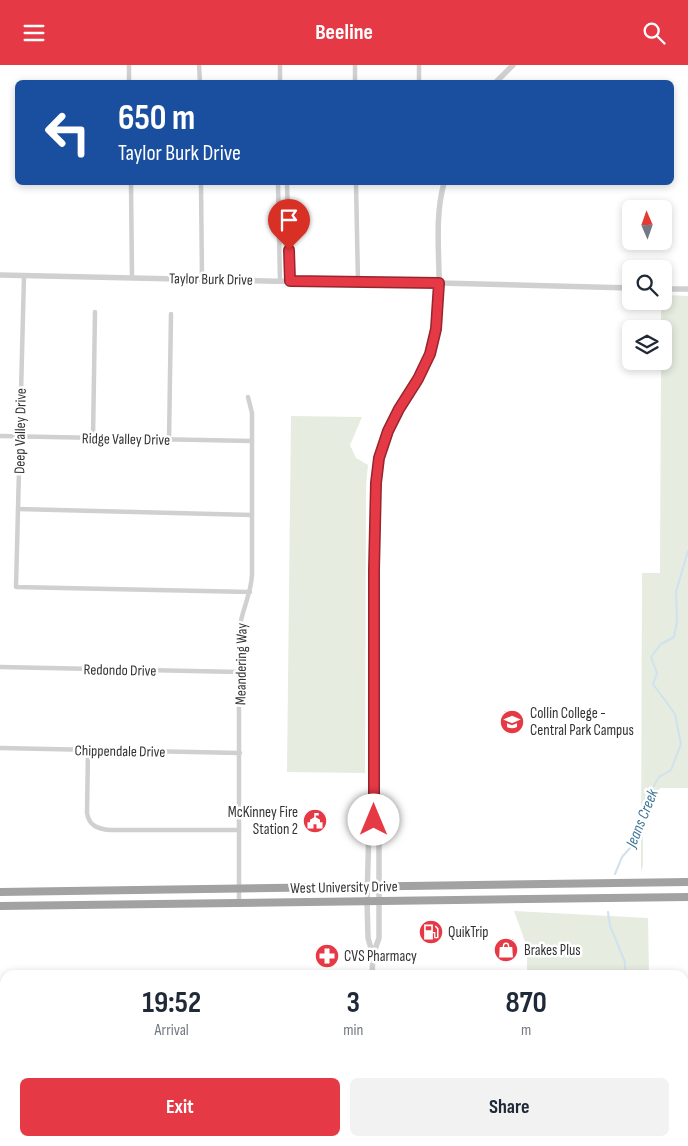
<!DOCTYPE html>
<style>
:root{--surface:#fff;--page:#f2f2f3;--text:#1f2937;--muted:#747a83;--accent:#e63946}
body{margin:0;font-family:"Sofia Sans Condensed",sans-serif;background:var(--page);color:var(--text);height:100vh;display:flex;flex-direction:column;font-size:19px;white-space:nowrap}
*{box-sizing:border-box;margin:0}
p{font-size:16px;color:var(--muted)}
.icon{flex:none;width:28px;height:28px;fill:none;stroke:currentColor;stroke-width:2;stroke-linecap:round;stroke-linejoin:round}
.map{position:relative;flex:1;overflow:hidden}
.side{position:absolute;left:0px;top:905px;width:689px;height:176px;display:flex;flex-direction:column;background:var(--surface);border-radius:15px 15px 0 0;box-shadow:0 2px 8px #0003}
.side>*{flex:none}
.banner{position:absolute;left:15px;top:15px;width:659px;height:105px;border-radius:8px;box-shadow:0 2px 8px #0003;background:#1a4fa0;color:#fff;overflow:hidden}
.needle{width:32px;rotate:358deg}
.tools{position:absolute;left:622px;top:135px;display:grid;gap:10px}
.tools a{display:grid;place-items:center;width:50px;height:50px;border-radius:8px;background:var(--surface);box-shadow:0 2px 8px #0003;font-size:25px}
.pin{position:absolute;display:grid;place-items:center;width:42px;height:42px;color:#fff;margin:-51px -21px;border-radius:50% 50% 50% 0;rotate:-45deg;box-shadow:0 0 5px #0007}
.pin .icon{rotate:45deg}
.me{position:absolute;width:55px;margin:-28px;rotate:0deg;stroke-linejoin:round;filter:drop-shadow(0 0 4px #0008)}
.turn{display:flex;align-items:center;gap:18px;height:105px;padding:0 20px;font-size:22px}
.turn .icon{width:65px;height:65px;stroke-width:2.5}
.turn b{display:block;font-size:35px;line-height:42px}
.eta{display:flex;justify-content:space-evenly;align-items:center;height:85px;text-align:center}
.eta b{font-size:30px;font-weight:700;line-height:35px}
.primary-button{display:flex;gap:10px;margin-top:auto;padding:10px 20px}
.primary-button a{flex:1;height:58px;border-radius:8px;background:var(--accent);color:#fff;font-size:20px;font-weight:700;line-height:58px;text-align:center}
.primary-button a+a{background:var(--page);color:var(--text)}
header{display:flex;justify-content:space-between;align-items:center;height:65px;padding:0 20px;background:var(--accent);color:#fff;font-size:22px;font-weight:700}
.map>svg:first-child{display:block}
</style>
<header><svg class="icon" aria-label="menu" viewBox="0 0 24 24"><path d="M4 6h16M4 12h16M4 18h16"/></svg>Beeline<svg class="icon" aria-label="search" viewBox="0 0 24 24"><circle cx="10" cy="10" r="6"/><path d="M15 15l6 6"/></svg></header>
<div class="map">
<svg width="688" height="1081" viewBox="0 0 688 1081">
<rect width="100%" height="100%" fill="#fff"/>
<g fill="#e6ecdf">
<path d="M 664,230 L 688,231 L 688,723 L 660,723 L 643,751 L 643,800 L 641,807 L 642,508 L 660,508 L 661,296 L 664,296 L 664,264 L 661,264 L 661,236 L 664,236 Z"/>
<path d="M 291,351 L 362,352 L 350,380 L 356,393 L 368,400 L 366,421 L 365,708 L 287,707 Z"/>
<path d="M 514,846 L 648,853 L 649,910 L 527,910 L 527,882 Z"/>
<path d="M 588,1076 L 652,1076 L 652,1081 L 589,1081 Z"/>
</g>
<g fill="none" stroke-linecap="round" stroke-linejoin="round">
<g stroke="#cfe2ee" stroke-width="2">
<path d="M 615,809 L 622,792 L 630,783 L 644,737 L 659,712 L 671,705 L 681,679 L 675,649 L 653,619 L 657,608 L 651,592 L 661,579 L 674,572 L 677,556 L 676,527 L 688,486"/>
<path d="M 608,847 L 610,861 L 625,897 L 625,910"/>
<path d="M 626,1081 L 626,1076"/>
</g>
<g stroke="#d0d0d0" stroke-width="4.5">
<path d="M 129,0 L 129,18"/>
<path d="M 199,0 L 200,18"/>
<path d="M 280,0 L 280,18"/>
<path d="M 355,0 L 355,18"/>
<path d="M 419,0 L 419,18"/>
<path d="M 131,118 L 132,212"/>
<path d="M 201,118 L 202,214"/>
<path d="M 278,118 L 280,216"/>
<path d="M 287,118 L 290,216"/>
<path d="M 356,118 L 358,218"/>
<path d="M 24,211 L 16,522 L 250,527"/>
<path d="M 0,371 L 252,376"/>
<path d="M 93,373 L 95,247"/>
<path d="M 169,375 L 171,249"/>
<path d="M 18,444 L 252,450"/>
<path d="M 0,602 L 240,607"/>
<path d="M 0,683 L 240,688"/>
<path d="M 88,685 L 87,748 C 89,761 98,764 110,765 L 239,765"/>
<path d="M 239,838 L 239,566 C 241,547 251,530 252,510 L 252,348 L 248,332"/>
<path d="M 474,1076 L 475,1081"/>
<path d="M 551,1076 L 552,1081"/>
</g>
<g stroke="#d0d0d0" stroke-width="5.5">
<path d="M 495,18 L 513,0"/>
<path d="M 0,210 L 358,218 L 439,218 L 631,223"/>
<path d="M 664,224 L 688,224"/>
<path d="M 373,890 L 368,873 L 367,835 L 369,760 L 374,755"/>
<path d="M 372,910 L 373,890 L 379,873 L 379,761 L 374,755 C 374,682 374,608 374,535 C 374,489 371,441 378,395 C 384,364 403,341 418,314 C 427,298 433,282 436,265 C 445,217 431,164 444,118"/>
<path d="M 297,1081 L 298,1076"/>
</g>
<g stroke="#a2a2a2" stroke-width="8">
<path d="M 0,827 L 688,817"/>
<path d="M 0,841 L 688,832"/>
</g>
</g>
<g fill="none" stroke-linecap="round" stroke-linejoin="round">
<g stroke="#96252e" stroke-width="12">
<path id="route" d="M 289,185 L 290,216 L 439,218 L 436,264 L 430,289 L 418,314 L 399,344 L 388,366 L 379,393 L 376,418 L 374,505 L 374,755"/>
</g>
<use href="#route" stroke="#e63946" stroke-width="9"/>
</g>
<defs>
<g id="university-disc" transform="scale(1.25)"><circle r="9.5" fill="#e63946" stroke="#fff"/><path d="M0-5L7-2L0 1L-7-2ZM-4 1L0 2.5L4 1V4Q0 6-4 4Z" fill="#fff"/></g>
<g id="civic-disc" transform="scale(1.25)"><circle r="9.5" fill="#e63946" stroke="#fff"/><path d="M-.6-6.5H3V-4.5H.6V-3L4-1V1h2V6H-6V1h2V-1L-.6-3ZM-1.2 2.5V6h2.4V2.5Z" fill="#fff"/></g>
<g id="fuel-disc" transform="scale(1.25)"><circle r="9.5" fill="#e63946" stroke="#fff"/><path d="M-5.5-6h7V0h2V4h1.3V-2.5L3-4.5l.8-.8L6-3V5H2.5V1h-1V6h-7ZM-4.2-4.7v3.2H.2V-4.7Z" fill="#fff"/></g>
<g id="shop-disc" transform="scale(1.25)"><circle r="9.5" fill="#e63946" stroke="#fff"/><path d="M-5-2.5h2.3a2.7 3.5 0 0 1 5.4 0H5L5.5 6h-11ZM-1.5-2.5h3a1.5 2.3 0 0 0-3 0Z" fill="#fff"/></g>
<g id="pharmacy-disc" transform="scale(1.25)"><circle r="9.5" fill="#e63946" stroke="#fff"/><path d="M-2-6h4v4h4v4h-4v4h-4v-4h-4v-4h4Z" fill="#fff"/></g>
</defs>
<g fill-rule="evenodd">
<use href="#university-disc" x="512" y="657"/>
<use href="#civic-disc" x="315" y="756"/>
<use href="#fuel-disc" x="431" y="867"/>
<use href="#shop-disc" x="506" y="885"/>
<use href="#pharmacy-disc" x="327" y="891"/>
</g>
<g text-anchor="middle" stroke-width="5" stroke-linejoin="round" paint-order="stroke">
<g font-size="15" fill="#333" stroke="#fff">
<text transform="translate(211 214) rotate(1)" y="5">Taylor Burk Drive</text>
<text transform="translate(20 366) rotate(-89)" y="5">Deep Valley Drive</text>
<text transform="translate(126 374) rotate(1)" y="5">Ridge Valley Drive</text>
<text transform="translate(241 599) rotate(-89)" y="5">Meandering Way</text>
<text transform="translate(120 605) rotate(1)" y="5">Redondo Drive</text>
<text transform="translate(120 686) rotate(1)" y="5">Chippendale Drive</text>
<text transform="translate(344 822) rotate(-1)" y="5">West University Drive</text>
</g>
<g font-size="15" fill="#333" stroke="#fff" text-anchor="start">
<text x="530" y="653">Collin College -<tspan x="530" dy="17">Central Park Campus</tspan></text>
<text x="298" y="752" text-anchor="end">McKinney Fire<tspan x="298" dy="17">Station 2</tspan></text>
<text x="448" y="872">QuikTrip</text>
<text x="524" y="890">Brakes Plus</text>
<text x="344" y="896">CVS Pharmacy</text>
</g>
<g font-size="16" font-style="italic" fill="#3f7597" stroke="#fff">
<text transform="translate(641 753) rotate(-68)" y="6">Jeans Creek</text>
</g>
</g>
</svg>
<div class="tools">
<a><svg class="needle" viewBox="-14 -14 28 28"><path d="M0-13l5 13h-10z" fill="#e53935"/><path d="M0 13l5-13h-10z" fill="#747a83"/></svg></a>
<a><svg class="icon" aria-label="search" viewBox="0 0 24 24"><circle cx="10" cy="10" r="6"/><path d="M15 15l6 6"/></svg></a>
<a><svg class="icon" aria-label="layers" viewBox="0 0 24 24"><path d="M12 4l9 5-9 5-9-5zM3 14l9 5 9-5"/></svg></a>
</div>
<div class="pin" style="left:289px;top:185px;background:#d93025"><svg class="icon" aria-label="arrive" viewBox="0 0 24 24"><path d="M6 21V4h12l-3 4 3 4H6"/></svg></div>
<svg class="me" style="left:374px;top:755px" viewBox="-20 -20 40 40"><circle r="19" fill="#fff"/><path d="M0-13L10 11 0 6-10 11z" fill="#e63946"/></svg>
<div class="banner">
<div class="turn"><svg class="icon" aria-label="left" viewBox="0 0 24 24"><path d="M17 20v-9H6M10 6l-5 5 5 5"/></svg><div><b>650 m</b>Taylor Burk Drive</div></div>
</div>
<section class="side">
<div class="eta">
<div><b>19:52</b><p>Arrival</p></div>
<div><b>3</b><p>min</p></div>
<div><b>870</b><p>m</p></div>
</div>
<div class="primary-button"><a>Exit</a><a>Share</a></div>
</section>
</div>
